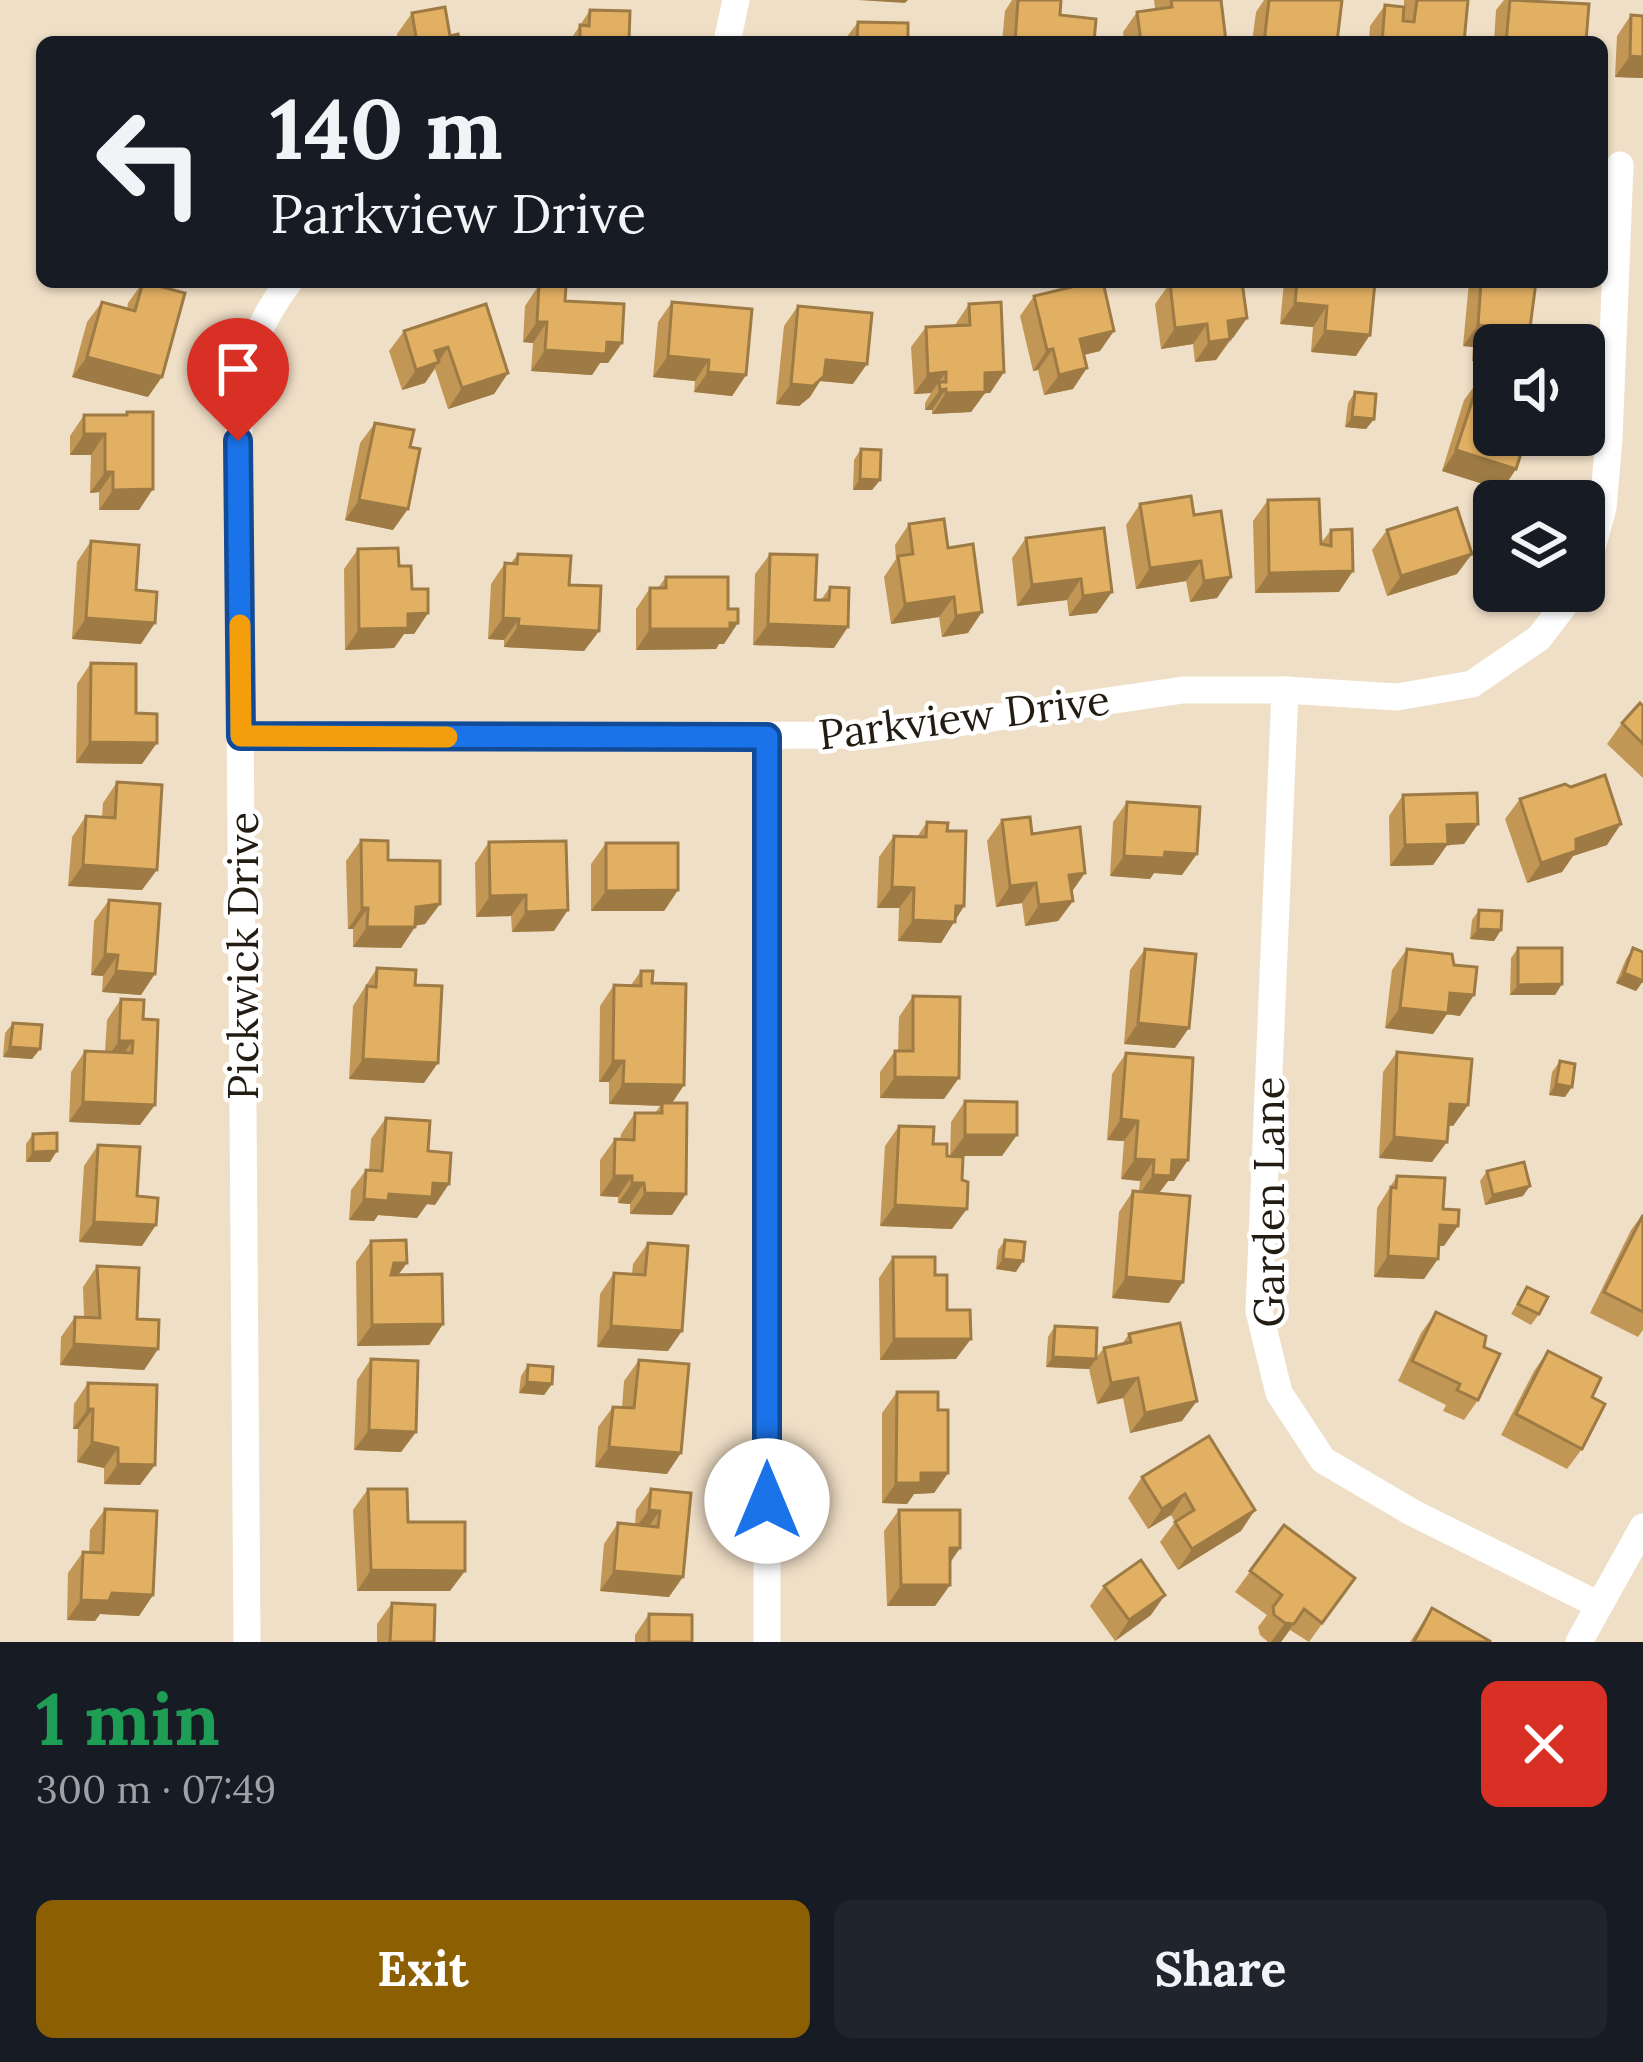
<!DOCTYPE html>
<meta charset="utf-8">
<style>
:root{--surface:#171b24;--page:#20242c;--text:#f1f3f6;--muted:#9ea1a6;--accent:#8c5f03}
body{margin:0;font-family:Lora,serif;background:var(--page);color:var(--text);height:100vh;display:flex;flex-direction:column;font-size:45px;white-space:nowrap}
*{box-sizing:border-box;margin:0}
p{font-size:39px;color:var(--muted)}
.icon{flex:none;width:66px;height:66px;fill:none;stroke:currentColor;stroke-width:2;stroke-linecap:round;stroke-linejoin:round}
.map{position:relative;height:1642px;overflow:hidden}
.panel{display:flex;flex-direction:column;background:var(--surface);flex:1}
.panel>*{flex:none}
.banner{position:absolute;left:36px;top:36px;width:1572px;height:252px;border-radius:18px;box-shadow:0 3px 9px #0004;background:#171b24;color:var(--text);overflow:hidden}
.buttons{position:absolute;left:1473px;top:324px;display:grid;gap:24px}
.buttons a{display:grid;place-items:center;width:132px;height:132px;border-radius:18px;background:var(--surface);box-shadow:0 3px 9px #0004;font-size:60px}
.pin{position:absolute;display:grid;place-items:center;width:102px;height:102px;color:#fff;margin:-123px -51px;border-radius:50% 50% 50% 0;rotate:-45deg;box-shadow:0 0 12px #0007}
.pin .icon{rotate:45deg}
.me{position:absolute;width:132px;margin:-66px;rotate:0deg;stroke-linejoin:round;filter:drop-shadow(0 0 9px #0008)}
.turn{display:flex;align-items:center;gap:42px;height:252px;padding:0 36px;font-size:54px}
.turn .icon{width:156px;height:156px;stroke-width:2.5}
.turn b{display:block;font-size:84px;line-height:102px}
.round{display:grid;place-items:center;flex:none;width:126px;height:126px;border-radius:18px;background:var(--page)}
.overview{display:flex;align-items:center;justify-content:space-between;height:204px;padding:0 36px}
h1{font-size:72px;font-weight:800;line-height:90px;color:#1e9e55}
.cta{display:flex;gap:24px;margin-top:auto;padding:24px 36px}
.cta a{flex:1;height:138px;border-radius:18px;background:var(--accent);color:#fff;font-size:48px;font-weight:800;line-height:138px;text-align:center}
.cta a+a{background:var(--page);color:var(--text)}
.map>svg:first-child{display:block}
</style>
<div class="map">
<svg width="1643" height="1642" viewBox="0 0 1643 1642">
<rect width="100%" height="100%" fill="#f0dfc7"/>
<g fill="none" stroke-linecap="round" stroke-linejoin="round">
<g stroke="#fff" stroke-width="27">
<path d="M 727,42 L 736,0"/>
<path d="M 1584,577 L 1603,508 L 1609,439 L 1620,165"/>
<path d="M 1285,690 L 1259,1311 L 1279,1393 L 1323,1460 L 1413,1513 L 1599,1605"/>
<path d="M 241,737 L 875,735 L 1183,690 L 1285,690 L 1397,697 L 1472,684 L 1539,638 L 1575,591"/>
<path d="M 767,737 L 767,1642"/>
<path d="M 247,1642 L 238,441 C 245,374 246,338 289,282"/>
<path d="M 1579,1642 L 1643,1527"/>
</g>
</g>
<g fill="#c29755">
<path d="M 1012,0 L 1061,0 L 1060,15 L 1094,42 L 1002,42 L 1005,11 Z"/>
<path d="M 1154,0 L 1221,0 L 1226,42 L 1124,42 L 1123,32 L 1137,12 L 1155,9 Z"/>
<path d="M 1264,0 L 1342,0 L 1337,42 L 1252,42 L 1256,12 Z"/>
<path d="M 1404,0 L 1468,0 L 1464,42 L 1369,42 L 1370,26 L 1385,5 L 1404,7 Z"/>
<path d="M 1504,0 L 1539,0 L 1586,42 L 1494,42 L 1496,10 Z"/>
<path d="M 590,10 L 629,42 L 569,42 Z"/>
<path d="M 412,13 L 450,36 L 398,42 L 397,34 Z"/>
<path d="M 1631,15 L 1643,78 L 1615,77 L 1617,36 Z"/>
<path d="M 858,22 L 908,42 L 843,42 Z"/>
<path d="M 143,282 L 148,397 L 72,377 L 87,322 L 102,302 L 127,309 L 128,303 Z"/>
<path d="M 1284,282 L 1375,282 L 1356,356 L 1311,352 L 1313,327 L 1280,324 Z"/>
<path d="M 1469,282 L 1536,282 L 1527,345 L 1494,345 L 1472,361 L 1473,347 L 1463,346 Z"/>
<path d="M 1170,283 L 1247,318 L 1216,360 L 1195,362 L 1193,344 L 1161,349 L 1155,304 Z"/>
<path d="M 539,285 L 565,301 L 622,343 L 608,363 L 600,363 L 592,375 L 531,371 L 533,343 L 523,342 L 525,306 Z"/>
<path d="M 1034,296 L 1100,351 L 1084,355 L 1073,389 L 1044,395 L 1038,370 L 1033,371 L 1020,316 Z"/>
<path d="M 672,302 L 746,375 L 732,396 L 694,392 L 695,381 L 653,377 L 658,322 Z"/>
<path d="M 486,304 L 508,373 L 494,394 L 448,409 L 435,369 L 425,383 L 402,390 L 389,351 L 404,331 Z"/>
<path d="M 969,304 L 1004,372 L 990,393 L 985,393 L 971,412 L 932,414 L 932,410 L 925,410 L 925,403 L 931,393 L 914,394 L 911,347 L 926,327 L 955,325 Z"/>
<path d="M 798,306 L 853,384 L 820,381 L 810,397 L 799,406 L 776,404 L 784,326 Z"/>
<path d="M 1479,380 L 1516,469 L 1502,490 L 1442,471 L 1464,400 Z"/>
<path d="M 1355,392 L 1374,419 L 1366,429 L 1345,427 L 1348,403 Z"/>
<path d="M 127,412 L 139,510 L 99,510 L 99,492 L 90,493 L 91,455 L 70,455 L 70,436 L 84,415 L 125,415 Z"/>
<path d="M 375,423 L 393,530 L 345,520 L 360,443 Z"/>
<path d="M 861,449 L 880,480 L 872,490 L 853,490 L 854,460 Z"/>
<path d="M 1268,500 L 1321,543 L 1331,530 L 1339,592 L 1255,593 L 1253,521 Z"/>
<path d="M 1140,504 L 1194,515 L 1231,577 L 1217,598 L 1190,602 L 1186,581 L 1136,589 L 1126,525 Z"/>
<path d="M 909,524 L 948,548 L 968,633 L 942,637 L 939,617 L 891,624 L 884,577 L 896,559 L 895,545 Z"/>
<path d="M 1104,528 L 1097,613 L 1069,616 L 1067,600 L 1017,606 L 1012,558 L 1026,538 Z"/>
<path d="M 1387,530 L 1457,574 L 1387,596 L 1372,550 Z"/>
<path d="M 91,541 L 136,590 L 141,644 L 72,639 L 77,562 Z"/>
<path d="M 358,549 L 399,566 L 428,613 L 414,634 L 404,634 L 394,648 L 345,650 L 344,569 Z"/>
<path d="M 518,554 L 569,585 L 599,631 L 584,651 L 504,647 L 504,640 L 488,639 L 491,584 L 505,563 L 511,563 Z"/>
<path d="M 770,554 L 815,600 L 821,600 L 830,587 L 834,648 L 753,645 L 755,574 Z"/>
<path d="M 666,577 L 724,644 L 719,644 L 716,649 L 636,650 L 636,609 L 650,588 L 658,588 Z"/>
<path d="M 91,663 L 142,764 L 76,763 L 77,684 Z"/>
<path d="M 1643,706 L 1643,778 L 1607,744 L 1622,723 Z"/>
<path d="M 117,782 L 142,890 L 68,886 L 72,837 L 86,816 L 102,817 L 103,803 Z"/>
<path d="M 1403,795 L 1478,824 L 1464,844 L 1447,845 L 1433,865 L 1390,866 L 1389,816 Z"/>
<path d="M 1520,799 L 1607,845 L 1573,856 L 1562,872 L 1527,883 L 1505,819 Z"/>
<path d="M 1127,802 L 1182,875 L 1154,873 L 1150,879 L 1110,876 L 1113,822 Z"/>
<path d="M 1002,820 L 1032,834 L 1071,893 L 1073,901 L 1058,921 L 1025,926 L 1022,903 L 996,907 L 987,841 Z"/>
<path d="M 927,822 L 947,831 L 964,906 L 941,943 L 898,941 L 899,908 L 877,908 L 879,857 L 894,836 L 917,837 Z"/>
<path d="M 361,840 L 388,860 L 440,904 L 425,924 L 415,926 L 401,948 L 353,947 L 353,929 L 348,929 L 346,861 Z"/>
<path d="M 489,842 L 554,931 L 512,932 L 511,916 L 476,917 L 475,863 Z"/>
<path d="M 606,843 L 678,890 L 664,911 L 591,911 L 591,864 Z"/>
<path d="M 109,900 L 141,995 L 102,992 L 103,976 L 91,975 L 94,921 Z"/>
<path d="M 1479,910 L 1501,930 L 1494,941 L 1470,939 L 1472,920 Z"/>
<path d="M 1518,948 L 1562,984 L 1555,995 L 1510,995 L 1511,958 Z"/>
<path d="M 1633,948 L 1643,981 L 1636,991 L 1616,983 L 1626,959 Z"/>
<path d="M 1145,949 L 1175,1048 L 1124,1044 L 1130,970 Z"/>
<path d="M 1407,949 L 1460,1016 L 1447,1014 L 1433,1034 L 1385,1028 L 1392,970 Z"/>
<path d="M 377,968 L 424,1083 L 349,1079 L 353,1006 Z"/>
<path d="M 641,971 L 652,983 L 684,1085 L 672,1103 L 686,1194 L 672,1215 L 630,1214 L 630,1204 L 618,1203 L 618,1197 L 600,1196 L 600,1160 L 615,1139 L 620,1140 L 621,1134 L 635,1113 L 655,1113 L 660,1106 L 609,1104 L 609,1082 L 599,1082 L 600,1006 L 614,985 L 631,985 Z"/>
<path d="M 913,996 L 944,1099 L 880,1098 L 880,1072 L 895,1051 L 898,1051 L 899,1017 Z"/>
<path d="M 121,999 L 143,1019 L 140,1125 L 69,1122 L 71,1072 L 85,1051 L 105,1052 L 107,1020 Z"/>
<path d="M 13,1023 L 40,1049 L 32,1059 L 3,1057 L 5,1033 Z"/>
<path d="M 1397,1052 L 1468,1105 L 1453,1126 L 1448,1125 L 1432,1162 L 1379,1158 L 1383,1072 Z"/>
<path d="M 1126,1053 L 1174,1181 L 1168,1181 L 1159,1193 L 1169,1303 L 1112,1298 L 1119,1212 L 1133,1191 L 1139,1192 L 1140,1181 L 1121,1179 L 1124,1141 L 1107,1140 L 1112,1074 Z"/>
<path d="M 1560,1061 L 1565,1097 L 1549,1095 L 1552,1072 Z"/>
<path d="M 965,1101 L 1002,1156 L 950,1156 L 951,1122 Z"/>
<path d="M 386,1118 L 428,1151 L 435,1205 L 427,1204 L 417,1218 L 378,1215 L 374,1221 L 349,1220 L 351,1190 L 366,1170 L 369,1170 L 371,1139 Z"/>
<path d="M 899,1126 L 933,1144 L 947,1156 L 952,1229 L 880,1226 L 885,1146 Z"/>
<path d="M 33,1134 L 50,1162 L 26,1162 L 26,1144 Z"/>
<path d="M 98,1145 L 137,1196 L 142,1246 L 79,1242 L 84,1166 Z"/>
<path d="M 1487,1171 L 1523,1196 L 1485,1205 L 1480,1181 Z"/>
<path d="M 1397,1176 L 1443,1209 L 1444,1246 L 1439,1246 L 1424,1279 L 1374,1277 L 1377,1208 Z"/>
<path d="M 1643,1214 L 1643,1330 L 1638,1337 L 1590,1313 L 1631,1230 Z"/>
<path d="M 1005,1240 L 1016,1272 L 996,1269 L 998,1250 Z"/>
<path d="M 371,1241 L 407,1263 L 398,1275 L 443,1324 L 429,1345 L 357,1346 L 356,1262 Z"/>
<path d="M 648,1243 L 668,1351 L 597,1347 L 600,1294 L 614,1273 L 632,1274 L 633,1264 Z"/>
<path d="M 893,1257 L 935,1275 L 947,1310 L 956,1359 L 880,1360 L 879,1278 Z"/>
<path d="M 97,1266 L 158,1349 L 144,1370 L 60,1365 L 61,1337 L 75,1317 L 84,1317 L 83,1287 Z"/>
<path d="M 1527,1287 L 1539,1314 L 1531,1325 L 1511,1314 Z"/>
<path d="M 1436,1312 L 1478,1400 L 1464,1420 L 1443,1411 L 1446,1405 L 1398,1381 L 1421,1333 Z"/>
<path d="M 1055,1326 L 1096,1358 L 1104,1348 L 1122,1344 L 1129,1334 L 1182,1421 L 1130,1433 L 1123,1398 L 1097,1404 L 1089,1369 L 1046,1367 L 1048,1337 Z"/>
<path d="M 1548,1351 L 1592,1397 L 1582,1449 L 1567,1469 L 1501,1435 L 1534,1371 Z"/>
<path d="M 371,1359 L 416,1432 L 401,1452 L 354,1450 L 357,1380 Z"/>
<path d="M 639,1360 L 667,1474 L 595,1467 L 598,1427 L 613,1407 L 622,1407 L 624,1381 Z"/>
<path d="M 528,1365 L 552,1384 L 544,1395 L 519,1393 L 521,1376 Z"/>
<path d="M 88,1383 L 140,1485 L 104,1484 L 104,1468 L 77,1462 L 78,1429 L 73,1429 L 74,1404 Z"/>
<path d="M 897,1392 L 938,1410 L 948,1473 L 934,1493 L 914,1494 L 907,1504 L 882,1503 L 882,1413 Z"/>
<path d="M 1209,1436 L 1241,1531 L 1178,1570 L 1160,1542 L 1175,1522 L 1171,1515 L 1148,1529 L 1128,1498 L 1142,1477 Z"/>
<path d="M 368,1489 L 408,1522 L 450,1591 L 357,1591 L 353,1510 Z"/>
<path d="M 651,1489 L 691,1493 L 669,1597 L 600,1591 L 604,1544 L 618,1523 L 635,1525 L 636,1510 Z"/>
<path d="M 105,1509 L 153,1595 L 139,1616 L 100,1614 L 95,1621 L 67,1620 L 68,1573 L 83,1552 L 89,1553 L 90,1530 Z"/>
<path d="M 899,1510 L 960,1548 L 950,1563 L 950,1585 L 935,1606 L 887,1606 L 884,1531 Z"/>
<path d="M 1284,1525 L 1355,1578 L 1309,1642 L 1290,1630 L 1281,1642 L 1268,1642 L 1260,1635 L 1258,1627 L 1267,1615 L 1235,1592 Z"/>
<path d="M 1104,1586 L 1151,1615 L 1115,1641 L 1090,1606 Z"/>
<path d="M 392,1603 L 434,1642 L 377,1642 L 377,1624 Z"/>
<path d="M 1432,1608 L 1490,1642 L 1410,1642 Z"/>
<path d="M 649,1614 L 692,1642 L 635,1642 L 635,1635 Z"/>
</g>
<g fill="#9e7b45">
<path d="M 858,0 L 908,0 L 905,3 Z"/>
<path d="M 1630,56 L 1643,57 L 1643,78 L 1615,77 Z"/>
<path d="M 1295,303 L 1327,306 L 1313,327 L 1280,324 Z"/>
<path d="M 1247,318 L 1233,338 L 1213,341 L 1228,321 Z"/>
<path d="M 537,322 L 547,322 L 533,343 L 523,342 Z"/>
<path d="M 1207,324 L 1193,344 L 1161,349 L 1175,328 Z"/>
<path d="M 1478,325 L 1487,326 L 1473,347 L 1463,346 Z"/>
<path d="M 1114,331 L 1100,351 L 1066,359 L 1080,339 Z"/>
<path d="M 1325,331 L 1370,335 L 1356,356 L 1311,352 Z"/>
<path d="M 1230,339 L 1216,360 L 1195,362 L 1209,342 Z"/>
<path d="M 1486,340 L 1528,343 L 1527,345 L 1494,345 L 1494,362 L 1472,361 Z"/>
<path d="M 607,342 L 622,343 L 608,363 L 600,363 L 592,375 L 531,371 L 545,350 Z"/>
<path d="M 448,347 L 425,383 L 402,390 L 416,370 L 435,351 Z"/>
<path d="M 1053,349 L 1038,370 L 1033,371 L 1047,350 Z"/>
<path d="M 668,356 L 709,360 L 695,381 L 653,377 Z"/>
<path d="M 87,357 L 162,377 L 148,397 L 72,377 Z"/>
<path d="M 826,360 L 867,364 L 853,384 L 820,381 L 810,397 L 799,406 L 776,404 L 791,384 Z"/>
<path d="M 1087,368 L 1073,389 L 1044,395 L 1059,375 Z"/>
<path d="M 708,372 L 746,375 L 732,396 L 694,392 Z"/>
<path d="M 946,372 L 931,393 L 914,394 L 928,374 Z"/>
<path d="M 1004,372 L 990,393 L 985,393 L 971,412 L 932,414 L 946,393 L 985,373 Z"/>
<path d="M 508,373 L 494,394 L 448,409 L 462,388 Z"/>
<path d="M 946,389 L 932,410 L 925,410 L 940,390 Z"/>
<path d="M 1352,417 L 1374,419 L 1366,429 L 1345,427 Z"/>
<path d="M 84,434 L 105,434 L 91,455 L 70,455 Z"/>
<path d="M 1456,450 L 1516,469 L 1502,490 L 1442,471 Z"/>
<path d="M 105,472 L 113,472 L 99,492 L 90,493 Z"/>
<path d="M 860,479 L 880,480 L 872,490 L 853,490 Z"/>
<path d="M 153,489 L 139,510 L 99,510 L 113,490 Z"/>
<path d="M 359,500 L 408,509 L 393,530 L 345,520 Z"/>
<path d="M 1472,554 L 1457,574 L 1387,596 L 1401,576 Z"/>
<path d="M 1201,561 L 1186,581 L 1136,589 L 1150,568 Z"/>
<path d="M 1353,571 L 1339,592 L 1255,593 L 1269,573 Z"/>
<path d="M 1231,577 L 1217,598 L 1190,602 L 1204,581 Z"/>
<path d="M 1081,579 L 1067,600 L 1017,606 L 1032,585 Z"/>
<path d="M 1112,592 L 1097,613 L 1069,616 L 1083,596 Z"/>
<path d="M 954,597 L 939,617 L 891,624 L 905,604 Z"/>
<path d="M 982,612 L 968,633 L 942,637 L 956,616 Z"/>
<path d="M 428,613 L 414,634 L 404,634 L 394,648 L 345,650 L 359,629 L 408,614 Z"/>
<path d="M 86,618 L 155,623 L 141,644 L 72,639 Z"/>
<path d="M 503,618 L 519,619 L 504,640 L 488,639 Z"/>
<path d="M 730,623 L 738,623 L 724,644 L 719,644 L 716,649 L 636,650 L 650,629 Z"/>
<path d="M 768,624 L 848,627 L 834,648 L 753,645 Z"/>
<path d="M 518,626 L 599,631 L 584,651 L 504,647 Z"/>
<path d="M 90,742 L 157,743 L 142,764 L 76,763 Z"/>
<path d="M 1478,824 L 1464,844 L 1447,845 L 1433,865 L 1390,866 L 1405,845 L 1447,825 Z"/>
<path d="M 1621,824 L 1607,845 L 1573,856 L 1562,872 L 1527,883 L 1541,863 L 1576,839 Z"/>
<path d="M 1165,852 L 1197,854 L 1182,875 L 1154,873 L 1150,879 L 1110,876 L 1124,856 Z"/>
<path d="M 83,865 L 157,870 L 142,890 L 68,886 Z"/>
<path d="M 1085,873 L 1071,893 L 1069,875 Z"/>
<path d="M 1036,883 L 1022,903 L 996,907 L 1010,886 Z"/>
<path d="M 892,887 L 914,888 L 899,908 L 877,908 Z"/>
<path d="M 678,890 L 664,911 L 591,911 L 606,891 Z"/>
<path d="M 526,895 L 511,916 L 476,917 L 490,896 Z"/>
<path d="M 1073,901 L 1058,921 L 1025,926 L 1039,905 Z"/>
<path d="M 440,904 L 425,924 L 404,927 L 415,927 L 401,948 L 353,947 L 367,927 L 416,907 Z"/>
<path d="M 956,906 L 964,906 L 941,943 L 898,941 L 913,920 Z"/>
<path d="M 362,908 L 368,908 L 353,929 L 348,929 Z"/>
<path d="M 568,910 L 554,931 L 512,932 L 526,912 Z"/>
<path d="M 1478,929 L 1501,930 L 1494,941 L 1470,939 Z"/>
<path d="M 105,954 L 118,955 L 103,976 L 91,975 Z"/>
<path d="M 116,971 L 155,974 L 141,995 L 102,992 Z"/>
<path d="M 1624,973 L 1643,981 L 1636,991 L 1616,983 Z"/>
<path d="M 1562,984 L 1555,995 L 1510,995 L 1518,985 Z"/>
<path d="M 1450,993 L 1474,995 L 1460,1016 L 1447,1014 L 1433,1034 L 1385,1028 L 1400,1008 Z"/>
<path d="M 1138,1023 L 1189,1028 L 1175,1048 L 1124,1044 Z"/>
<path d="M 119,1041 L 133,1041 L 118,1061 L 105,1061 Z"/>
<path d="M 10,1047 L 40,1049 L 32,1059 L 3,1057 Z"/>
<path d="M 363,1059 L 438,1063 L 424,1083 L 349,1079 Z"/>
<path d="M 613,1061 L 624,1061 L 609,1082 L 599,1082 Z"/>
<path d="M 895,1077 L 959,1078 L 944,1099 L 880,1098 Z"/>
<path d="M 623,1084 L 684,1085 L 670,1106 L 609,1104 Z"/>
<path d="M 1556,1084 L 1572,1087 L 1565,1097 L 1549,1095 Z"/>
<path d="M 83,1102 L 155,1105 L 140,1125 L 69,1122 Z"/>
<path d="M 1450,1104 L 1468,1105 L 1453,1126 L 1436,1124 Z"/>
<path d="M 1121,1119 L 1138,1121 L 1124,1141 L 1107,1140 Z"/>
<path d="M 965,1135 L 1017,1135 L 1002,1156 L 950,1156 Z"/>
<path d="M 1394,1137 L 1447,1142 L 1432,1162 L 1379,1158 Z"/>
<path d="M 57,1151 L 50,1162 L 26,1162 L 33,1152 Z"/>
<path d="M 1135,1159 L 1154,1160 L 1140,1181 L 1121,1179 Z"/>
<path d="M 1172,1160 L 1188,1160 L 1174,1181 L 1168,1181 L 1156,1197 L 1138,1196 L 1153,1175 Z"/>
<path d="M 614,1176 L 632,1176 L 618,1197 L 600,1196 Z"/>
<path d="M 433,1183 L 449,1184 L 435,1205 L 427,1204 L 417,1218 L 378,1215 L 374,1221 L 349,1220 L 364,1199 Z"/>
<path d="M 632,1183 L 644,1183 L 630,1204 L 618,1203 Z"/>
<path d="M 1530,1186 L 1523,1196 L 1485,1205 L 1493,1195 Z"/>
<path d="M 645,1193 L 686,1194 L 672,1215 L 630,1214 Z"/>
<path d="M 895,1205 L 967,1209 L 952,1229 L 880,1226 Z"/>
<path d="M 94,1222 L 156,1225 L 142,1246 L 79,1242 Z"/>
<path d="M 1440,1225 L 1458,1226 L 1444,1246 L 1426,1245 Z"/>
<path d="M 1388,1256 L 1438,1259 L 1424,1279 L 1374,1277 Z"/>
<path d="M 1003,1259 L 1023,1261 L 1016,1272 L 996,1269 Z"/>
<path d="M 394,1263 L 407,1263 L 392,1283 L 380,1284 Z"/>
<path d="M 1126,1277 L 1183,1282 L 1169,1303 L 1112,1298 Z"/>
<path d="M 443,1324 L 429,1345 L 357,1346 L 372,1325 Z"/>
<path d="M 611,1326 L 682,1331 L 668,1351 L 597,1347 Z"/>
<path d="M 894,1339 L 971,1339 L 956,1359 L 880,1360 Z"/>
<path d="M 74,1344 L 158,1349 L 144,1370 L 60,1365 Z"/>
<path d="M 1053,1357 L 1096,1359 L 1089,1369 L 1046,1367 Z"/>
<path d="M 1138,1378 L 1123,1398 L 1097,1404 L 1111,1383 Z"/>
<path d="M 527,1382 L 552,1384 L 544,1395 L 519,1393 Z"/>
<path d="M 1197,1401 L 1182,1421 L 1130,1433 L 1145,1413 Z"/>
<path d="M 88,1409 L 93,1409 L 78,1429 L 73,1429 Z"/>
<path d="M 369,1430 L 416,1432 L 401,1452 L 354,1450 Z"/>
<path d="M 92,1442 L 118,1448 L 104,1468 L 77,1462 Z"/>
<path d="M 609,1447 L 681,1453 L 667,1474 L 595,1467 Z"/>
<path d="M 118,1464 L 155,1465 L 140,1485 L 104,1484 Z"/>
<path d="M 921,1473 L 948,1473 L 934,1493 L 914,1494 L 907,1504 L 882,1503 L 896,1483 Z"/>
<path d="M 1185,1494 L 1171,1515 L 1148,1529 L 1162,1509 Z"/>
<path d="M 649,1510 L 660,1511 L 645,1531 L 634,1530 Z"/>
<path d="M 1255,1510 L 1241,1531 L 1178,1570 L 1192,1549 Z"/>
<path d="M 950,1548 L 960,1548 L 946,1568 Z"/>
<path d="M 371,1570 L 465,1571 L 450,1591 L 357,1591 Z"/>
<path d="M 614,1571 L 683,1577 L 669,1597 L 600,1591 Z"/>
<path d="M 901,1585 L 950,1585 L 935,1606 L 887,1606 Z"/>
<path d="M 112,1593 L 153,1595 L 139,1616 L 100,1614 L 95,1621 L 67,1620 L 81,1600 Z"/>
<path d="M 1165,1595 L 1151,1615 L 1115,1641 L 1129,1620 Z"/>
<path d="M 1304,1609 L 1281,1642 L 1271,1642 L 1285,1623 Z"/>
</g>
<g fill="#e2b063" stroke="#9e7b45" stroke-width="3">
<path d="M 1018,0 L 1061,0 L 1060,15 L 1096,19 L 1094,42 L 1015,42 Z"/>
<path d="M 1171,0 L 1221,0 L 1226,41 L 1141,42 L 1137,12 L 1172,7 Z"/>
<path d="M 1269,0 L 1342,0 L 1337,42 L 1264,42 Z"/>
<path d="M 1417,0 L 1468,0 L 1464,42 L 1382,42 L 1385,5 L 1404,7 L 1403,21 L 1414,22 Z"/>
<path d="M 1510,0 L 1589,4 L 1586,42 L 1506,42 Z"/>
<path d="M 445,7 L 450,36 L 458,34 L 460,42 L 399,42 L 416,37 L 412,13 Z"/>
<path d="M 590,10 L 630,11 L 629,42 L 580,42 L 580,25 L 589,26 Z"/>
<path d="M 1631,15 L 1643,16 L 1643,57 L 1630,56 Z"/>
<path d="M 858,22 L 908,23 L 908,42 L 857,42 Z"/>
<path d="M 143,282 L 185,293 L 162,377 L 87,357 L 102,302 L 135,311 Z"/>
<path d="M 1092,282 L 1103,282 L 1114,331 L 1080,339 L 1087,368 L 1059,375 L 1053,349 L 1047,350 L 1034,296 Z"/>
<path d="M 1180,282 L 1242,282 L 1247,318 L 1228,321 L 1230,339 L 1209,342 L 1207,324 L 1175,328 L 1170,283 Z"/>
<path d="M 1297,282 L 1375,282 L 1370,335 L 1325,331 L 1327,306 L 1295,303 Z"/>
<path d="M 1481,282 L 1536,282 L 1528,343 L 1486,340 L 1487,326 L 1478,325 Z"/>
<path d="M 539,285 L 566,286 L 565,301 L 624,304 L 622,343 L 607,342 L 606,354 L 545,350 L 547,322 L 537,322 Z"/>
<path d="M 672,302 L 752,309 L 746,375 L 708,372 L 709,360 L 668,356 Z"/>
<path d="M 1001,302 L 1004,372 L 985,373 L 985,392 L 946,393 L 946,389 L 940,390 L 939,382 L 946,382 L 946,372 L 928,374 L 926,327 L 970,325 L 969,304 Z"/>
<path d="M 486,304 L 508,373 L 462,388 L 448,347 L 435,351 L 439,362 L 416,370 L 404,331 Z"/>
<path d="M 798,306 L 872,313 L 867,364 L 826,360 L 824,376 L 813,386 L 791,384 Z"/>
<path d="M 1479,380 L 1494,385 L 1494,435 L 1527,435 L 1516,469 L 1456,450 Z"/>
<path d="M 1355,392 L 1376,394 L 1374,419 L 1352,417 Z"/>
<path d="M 127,412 L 153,412 L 153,489 L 113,490 L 113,472 L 105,472 L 105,434 L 84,434 L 84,415 L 127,415 Z"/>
<path d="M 375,423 L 414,430 L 410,447 L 420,449 L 408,509 L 359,500 Z"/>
<path d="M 861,449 L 881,450 L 880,480 L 860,479 Z"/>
<path d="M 1191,496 L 1194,515 L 1221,511 L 1231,577 L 1204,581 L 1201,561 L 1150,568 L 1140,504 Z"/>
<path d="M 1319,499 L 1321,544 L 1331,546 L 1331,530 L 1352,529 L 1353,571 L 1269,573 L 1268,500 Z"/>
<path d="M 1457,508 L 1472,554 L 1401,576 L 1387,530 Z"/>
<path d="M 944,519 L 948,548 L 973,544 L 982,612 L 956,616 L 954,597 L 905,604 L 898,556 L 913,554 L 909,524 Z"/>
<path d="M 1104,528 L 1112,592 L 1083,596 L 1081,579 L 1032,585 L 1026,538 Z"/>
<path d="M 91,541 L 139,545 L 136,590 L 157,592 L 155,623 L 86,618 Z"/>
<path d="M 398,548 L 399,566 L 411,566 L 412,589 L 428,589 L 428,613 L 408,614 L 408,628 L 359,629 L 358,549 Z"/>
<path d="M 518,554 L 571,556 L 569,585 L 601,586 L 599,631 L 518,626 L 519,619 L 503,618 L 505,563 L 517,564 Z"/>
<path d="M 770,554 L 817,555 L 815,600 L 829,600 L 830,587 L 849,588 L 848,627 L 768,624 Z"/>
<path d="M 666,577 L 728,577 L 728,609 L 738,609 L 738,623 L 730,623 L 730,629 L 650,629 L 650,588 L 666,588 Z"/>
<path d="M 91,663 L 136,664 L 136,713 L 157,714 L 157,743 L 90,742 Z"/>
<path d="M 1640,703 L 1643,706 L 1643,744 L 1622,723 Z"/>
<path d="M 1605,775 L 1621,824 L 1576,839 L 1576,851 L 1541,863 L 1520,799 L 1565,784 L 1571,787 Z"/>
<path d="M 117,782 L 162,785 L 157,870 L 83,865 L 86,816 L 115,818 Z"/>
<path d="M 1477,793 L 1478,824 L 1447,825 L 1448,844 L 1405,845 L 1403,795 Z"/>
<path d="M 1127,802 L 1200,807 L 1197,854 L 1165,852 L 1164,858 L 1124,856 Z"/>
<path d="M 1030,817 L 1032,834 L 1080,827 L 1085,873 L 1069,875 L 1073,901 L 1039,905 L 1036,883 L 1010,886 L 1002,820 Z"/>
<path d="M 927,822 L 948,823 L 947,831 L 966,831 L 964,906 L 956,906 L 955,922 L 913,920 L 914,888 L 892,887 L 894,836 L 926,837 Z"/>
<path d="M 361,840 L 388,841 L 388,860 L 440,861 L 440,904 L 416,907 L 415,927 L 367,927 L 368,908 L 362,908 Z"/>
<path d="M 566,841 L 568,910 L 526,912 L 526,895 L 490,896 L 489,842 Z"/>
<path d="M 606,843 L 678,843 L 678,890 L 606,891 Z"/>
<path d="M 109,900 L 160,904 L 155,974 L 116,971 L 118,955 L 105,954 Z"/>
<path d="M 1479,910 L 1502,911 L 1501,930 L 1478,929 Z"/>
<path d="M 1518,948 L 1562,948 L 1562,984 L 1518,985 Z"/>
<path d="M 1633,948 L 1643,952 L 1643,981 L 1624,973 Z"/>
<path d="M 1145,949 L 1196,954 L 1189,1028 L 1138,1023 Z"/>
<path d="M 1407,949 L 1452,954 L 1454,965 L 1477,967 L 1474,995 L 1450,993 L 1448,1013 L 1400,1008 Z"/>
<path d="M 377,968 L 416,970 L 415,985 L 442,986 L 438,1063 L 363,1059 L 367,986 L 376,987 Z"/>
<path d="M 641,971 L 653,971 L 652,983 L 686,984 L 684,1085 L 623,1084 L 624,1061 L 613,1061 L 614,985 L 641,986 Z"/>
<path d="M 913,996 L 960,997 L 959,1078 L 895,1077 L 895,1051 L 913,1051 Z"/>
<path d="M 121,999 L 144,1000 L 143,1019 L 158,1020 L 155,1105 L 83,1102 L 85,1051 L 132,1053 L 133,1041 L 119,1041 Z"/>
<path d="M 13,1023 L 42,1025 L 40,1049 L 10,1047 Z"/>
<path d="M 1397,1052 L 1472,1059 L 1468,1105 L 1450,1104 L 1447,1142 L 1394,1137 Z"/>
<path d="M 1126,1053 L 1193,1058 L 1188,1160 L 1172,1160 L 1171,1176 L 1153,1175 L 1154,1160 L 1135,1159 L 1138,1121 L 1121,1119 Z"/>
<path d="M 1560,1061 L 1575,1064 L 1572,1087 L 1556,1084 Z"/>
<path d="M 965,1101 L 1017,1102 L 1017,1135 L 965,1135 Z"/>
<path d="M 662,1103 L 687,1103 L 686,1194 L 645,1193 L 644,1183 L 632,1183 L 632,1176 L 614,1176 L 615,1139 L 634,1140 L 635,1113 L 662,1113 Z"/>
<path d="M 386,1118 L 430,1121 L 428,1151 L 451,1153 L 449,1184 L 433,1183 L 432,1197 L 389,1194 L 388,1201 L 364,1199 L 366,1170 L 382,1171 Z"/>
<path d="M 899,1126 L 934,1127 L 933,1144 L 947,1144 L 947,1156 L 963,1157 L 962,1180 L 968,1182 L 967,1209 L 895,1205 Z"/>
<path d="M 57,1133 L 57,1151 L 33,1152 L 33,1134 Z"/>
<path d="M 98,1145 L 140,1147 L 137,1196 L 158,1198 L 156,1225 L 94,1222 Z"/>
<path d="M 1524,1162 L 1530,1186 L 1493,1195 L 1487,1171 Z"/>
<path d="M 1397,1176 L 1445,1178 L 1443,1209 L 1459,1210 L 1458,1226 L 1440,1225 L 1438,1259 L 1388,1256 L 1391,1187 L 1396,1188 Z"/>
<path d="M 1133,1191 L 1190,1196 L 1183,1282 L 1126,1277 Z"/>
<path d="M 1643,1215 L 1643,1312 L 1604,1292 Z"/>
<path d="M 406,1240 L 407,1263 L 394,1263 L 391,1275 L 442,1274 L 443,1324 L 372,1325 L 371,1241 Z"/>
<path d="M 1005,1240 L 1025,1242 L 1023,1261 L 1003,1259 Z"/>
<path d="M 648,1243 L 688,1246 L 682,1331 L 611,1326 L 614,1273 L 645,1275 Z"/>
<path d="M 893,1257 L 935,1257 L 935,1275 L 947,1275 L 947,1310 L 970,1310 L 971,1339 L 894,1339 Z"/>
<path d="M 97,1266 L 139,1268 L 137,1319 L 159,1320 L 158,1349 L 74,1344 L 75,1317 L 100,1318 Z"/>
<path d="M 1527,1287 L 1548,1297 L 1539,1314 L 1518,1304 Z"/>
<path d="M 1436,1312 L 1486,1336 L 1484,1347 L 1500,1354 L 1478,1400 L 1457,1390 L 1460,1384 L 1412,1361 Z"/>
<path d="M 1180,1323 L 1197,1401 L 1145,1413 L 1138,1378 L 1111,1383 L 1104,1348 L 1131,1342 L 1129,1334 Z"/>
<path d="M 1055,1326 L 1097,1328 L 1096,1359 L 1053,1357 Z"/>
<path d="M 1548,1351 L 1601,1378 L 1592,1397 L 1605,1404 L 1582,1449 L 1516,1414 Z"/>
<path d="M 371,1359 L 418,1361 L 416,1432 L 369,1430 Z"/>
<path d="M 639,1360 L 689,1364 L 681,1453 L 609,1447 L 613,1407 L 634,1408 Z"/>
<path d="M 528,1365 L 553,1367 L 552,1384 L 527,1382 Z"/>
<path d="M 88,1383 L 157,1385 L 155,1465 L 118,1464 L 118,1448 L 92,1442 L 93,1409 L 88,1409 Z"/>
<path d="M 897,1392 L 938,1392 L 938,1410 L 948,1410 L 948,1473 L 921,1473 L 921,1483 L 896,1483 Z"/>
<path d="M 1209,1436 L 1255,1510 L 1192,1549 L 1175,1522 L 1194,1510 L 1185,1494 L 1162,1509 L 1142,1477 Z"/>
<path d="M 368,1489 L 407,1489 L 408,1522 L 465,1522 L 465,1571 L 371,1570 Z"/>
<path d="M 651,1489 L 691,1493 L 683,1577 L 614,1571 L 618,1523 L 658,1527 L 660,1511 L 649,1510 Z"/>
<path d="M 105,1509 L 157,1511 L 153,1595 L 112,1593 L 109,1601 L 81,1600 L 83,1552 L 103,1553 Z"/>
<path d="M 899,1510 L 960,1510 L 960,1548 L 950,1548 L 950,1585 L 901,1585 Z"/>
<path d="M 1284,1525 L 1355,1578 L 1322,1623 L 1304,1609 L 1294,1624 L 1285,1623 L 1274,1615 L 1273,1607 L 1282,1595 L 1250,1571 Z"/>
<path d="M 1141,1560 L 1165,1595 L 1129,1620 L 1104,1586 Z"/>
<path d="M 392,1603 L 435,1605 L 434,1642 L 390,1642 Z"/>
<path d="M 1432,1608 L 1490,1641 L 1490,1642 L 1414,1642 Z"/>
<path d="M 649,1614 L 692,1615 L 692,1642 L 649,1642 Z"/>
</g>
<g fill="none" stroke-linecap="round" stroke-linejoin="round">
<g stroke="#114b97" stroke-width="30">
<path id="route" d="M 238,441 L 241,736 L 767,737 L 767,1501"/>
</g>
<use href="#route" stroke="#1a73e8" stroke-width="21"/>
<path stroke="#f59e0b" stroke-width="21" d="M 240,625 L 241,736 L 447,737"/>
</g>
<g text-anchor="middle" stroke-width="9" stroke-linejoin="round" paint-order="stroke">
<g font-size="42" fill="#221c13" stroke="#fff">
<text transform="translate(964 717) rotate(-7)" y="15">Parkview Drive</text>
<text transform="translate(243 956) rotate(-90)" y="15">Pickwick Drive</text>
<text transform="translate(1269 1202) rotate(-90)" y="15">Garden Lane</text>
</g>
</g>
</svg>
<div class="buttons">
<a><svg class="icon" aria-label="sound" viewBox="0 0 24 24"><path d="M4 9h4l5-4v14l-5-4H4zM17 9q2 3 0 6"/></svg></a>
<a><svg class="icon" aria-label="layers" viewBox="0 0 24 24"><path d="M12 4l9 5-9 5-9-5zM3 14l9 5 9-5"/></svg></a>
</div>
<div class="pin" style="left:238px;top:441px;background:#d93025"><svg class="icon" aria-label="arrive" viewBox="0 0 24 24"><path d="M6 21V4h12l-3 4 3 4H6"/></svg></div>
<svg class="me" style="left:767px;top:1501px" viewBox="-20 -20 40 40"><circle r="19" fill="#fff"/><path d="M0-13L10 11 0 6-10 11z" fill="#1a73e8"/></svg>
<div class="banner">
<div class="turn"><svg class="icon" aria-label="left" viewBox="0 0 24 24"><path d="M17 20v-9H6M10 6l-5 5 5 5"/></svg><div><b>140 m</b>Parkview Drive</div></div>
</div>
</div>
<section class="panel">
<div class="overview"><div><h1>1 min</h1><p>300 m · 07:49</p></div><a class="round" style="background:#d93025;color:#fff"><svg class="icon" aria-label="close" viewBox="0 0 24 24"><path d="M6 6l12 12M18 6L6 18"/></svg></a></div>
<div class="cta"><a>Exit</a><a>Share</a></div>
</section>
